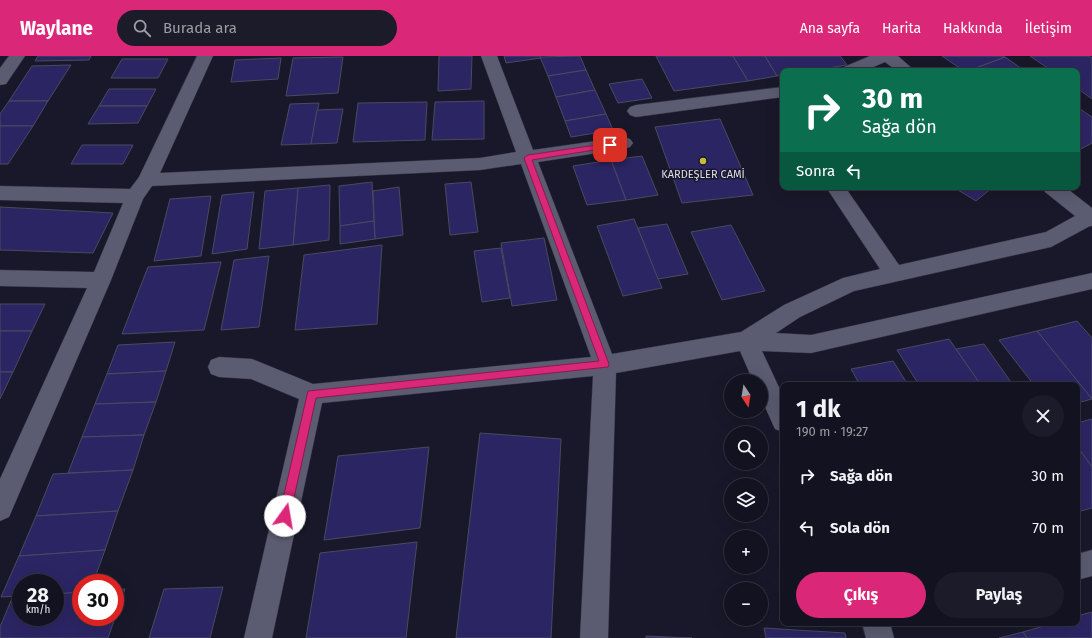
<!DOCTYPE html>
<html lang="tr">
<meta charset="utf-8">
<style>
:root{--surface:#121220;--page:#1b1b29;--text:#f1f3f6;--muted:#9c9ea5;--line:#31323e;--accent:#db2777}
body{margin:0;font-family:"Fira Sans",sans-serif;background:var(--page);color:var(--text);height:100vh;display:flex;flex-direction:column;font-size:15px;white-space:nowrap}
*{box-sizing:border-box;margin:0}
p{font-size:13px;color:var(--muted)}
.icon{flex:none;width:22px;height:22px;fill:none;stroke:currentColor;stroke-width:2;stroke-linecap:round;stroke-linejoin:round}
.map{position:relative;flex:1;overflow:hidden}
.drawer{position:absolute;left:780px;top:326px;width:300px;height:244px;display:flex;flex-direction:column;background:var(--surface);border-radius:8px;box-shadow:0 4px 16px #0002,0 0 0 1px var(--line)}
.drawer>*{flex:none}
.hud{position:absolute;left:780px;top:12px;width:300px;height:122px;border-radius:8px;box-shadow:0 4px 16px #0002,0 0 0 1px var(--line);background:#0b6e4f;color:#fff;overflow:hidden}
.needle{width:26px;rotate:168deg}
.buttons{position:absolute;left:724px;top:318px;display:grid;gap:8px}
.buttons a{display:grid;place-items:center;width:44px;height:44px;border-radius:50%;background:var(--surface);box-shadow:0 4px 16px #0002,0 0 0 1px var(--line);font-size:20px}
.speed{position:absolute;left:12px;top:518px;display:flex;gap:8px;font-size:20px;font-weight:700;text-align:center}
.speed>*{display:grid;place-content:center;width:52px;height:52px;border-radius:50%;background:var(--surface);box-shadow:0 4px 16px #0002,0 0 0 1px var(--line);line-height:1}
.speed small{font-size:10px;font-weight:400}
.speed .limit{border:6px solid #d22;background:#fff;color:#111}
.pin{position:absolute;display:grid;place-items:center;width:34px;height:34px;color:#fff;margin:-17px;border-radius:8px;box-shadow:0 2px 6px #0006}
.me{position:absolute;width:44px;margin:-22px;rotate:13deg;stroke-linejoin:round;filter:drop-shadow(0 0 3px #0008)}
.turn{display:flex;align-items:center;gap:14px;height:84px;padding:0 16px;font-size:18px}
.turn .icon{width:52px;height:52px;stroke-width:2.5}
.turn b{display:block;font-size:28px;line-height:34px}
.then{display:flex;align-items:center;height:38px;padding:0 16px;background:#0003;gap:8px;font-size:15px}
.round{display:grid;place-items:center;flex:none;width:42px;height:42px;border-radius:21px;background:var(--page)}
.summary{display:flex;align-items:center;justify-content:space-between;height:68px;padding:0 16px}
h1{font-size:24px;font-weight:700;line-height:30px}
.action{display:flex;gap:8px;margin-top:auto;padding:8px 16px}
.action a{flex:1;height:46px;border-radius:24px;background:var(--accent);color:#fff;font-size:16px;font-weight:700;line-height:46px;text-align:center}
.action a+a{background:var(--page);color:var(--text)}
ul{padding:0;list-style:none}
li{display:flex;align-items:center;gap:12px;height:52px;padding:0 16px}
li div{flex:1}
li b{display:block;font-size:15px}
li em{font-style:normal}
header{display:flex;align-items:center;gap:24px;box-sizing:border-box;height:56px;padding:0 20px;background:var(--accent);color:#fff}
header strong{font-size:19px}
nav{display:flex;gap:22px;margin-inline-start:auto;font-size:14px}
.search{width:280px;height:36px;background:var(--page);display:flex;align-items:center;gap:10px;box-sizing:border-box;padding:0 14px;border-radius:22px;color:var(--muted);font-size:15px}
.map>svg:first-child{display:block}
</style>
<header>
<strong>Waylane</strong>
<div class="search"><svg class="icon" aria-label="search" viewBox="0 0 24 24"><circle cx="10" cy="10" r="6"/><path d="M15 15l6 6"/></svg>Burada ara</div>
<nav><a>Ana sayfa</a><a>Harita</a><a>Hakkında</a><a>İletişim</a></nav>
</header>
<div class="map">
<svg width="1092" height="582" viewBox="0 0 1092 582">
<rect width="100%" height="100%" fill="#18182a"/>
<g fill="#2c2564" stroke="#494a5f">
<path d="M 38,0 L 91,0 L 89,4 L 35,5 Z"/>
<path d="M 439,0 L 472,0 L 471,33 L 438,35 Z"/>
<path d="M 504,0 L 540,0 L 541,2 L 506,7 Z"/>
<path d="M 580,0 L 586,14 L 548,20 L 540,1 Z"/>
<path d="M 656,0 L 733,0 L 748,25 L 674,35 Z"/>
<path d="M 733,0 L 765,0 L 777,20 L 748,25 Z"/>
<path d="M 765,0 L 840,0 L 847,9 L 809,15 L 783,15 L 783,19 L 777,20 Z"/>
<path d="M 942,0 L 1003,0 L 1005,1 L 968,15 L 964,15 Z"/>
<path d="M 1030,0 L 1088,0 L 1092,2 L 1092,43 L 1077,32 L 1077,15 L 1052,15 Z"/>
<path d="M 343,1 L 338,37 L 286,40 L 293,2 Z"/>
<path d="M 1005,1 L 1025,15 L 968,15 Z"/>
<path d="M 281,2 L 278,23 L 231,26 L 235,4 Z"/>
<path d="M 122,3 L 168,3 L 158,22 L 111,22 Z"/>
<path d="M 71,9 L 48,45 L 9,45 L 32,10 Z"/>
<path d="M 586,14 L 595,34 L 556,41 L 548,20 Z"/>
<path d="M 642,23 L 652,42 L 618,47 L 609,28 Z"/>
<path d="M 109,33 L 156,33 L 147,50 L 99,50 Z"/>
<path d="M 595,34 L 606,58 L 565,65 L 556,41 Z"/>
<path d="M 9,45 L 48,45 L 33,70 L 0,70 L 0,58 Z"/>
<path d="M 484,45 L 484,83 L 432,84 L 435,46 Z"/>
<path d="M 427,46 L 425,84 L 353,86 L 358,47 Z"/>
<path d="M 319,47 L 311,88 L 281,89 L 290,48 Z"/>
<path d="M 99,50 L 147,50 L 138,67 L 88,68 Z"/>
<path d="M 1077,51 L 1092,61 L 1092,87 L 1077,95 Z"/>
<path d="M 343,53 L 337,87 L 311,88 L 317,54 Z"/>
<path d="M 606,58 L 613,74 L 571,81 L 565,65 Z"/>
<path d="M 720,63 L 753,139 L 682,147 L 655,71 Z"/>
<path d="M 0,70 L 33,70 L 8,108 L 0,108 Z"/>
<path d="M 82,89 L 133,89 L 123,108 L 71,108 Z"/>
<path d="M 642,100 L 658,139 L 626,144 L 611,104 Z"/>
<path d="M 611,104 L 626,144 L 587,149 L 573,110 Z"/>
<path d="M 372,126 L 374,165 L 340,170 L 339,130 Z"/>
<path d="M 471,126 L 478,176 L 450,179 L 445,128 Z"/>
<path d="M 330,129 L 329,184 L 293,189 L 298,132 Z"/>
<path d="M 399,131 L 403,179 L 375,183 L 373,135 Z"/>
<path d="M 953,131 L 993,131 L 976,145 Z"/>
<path d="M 298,132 L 293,189 L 259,193 L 265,135 Z"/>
<path d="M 254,136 L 247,193 L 212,198 L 222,139 Z"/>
<path d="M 211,140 L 201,200 L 154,205 L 170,143 Z"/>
<path d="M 0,151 L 113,157 L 93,197 L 0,194 Z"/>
<path d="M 634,163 L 662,232 L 623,240 L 597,170 Z"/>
<path d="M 374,165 L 375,183 L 340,188 L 340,170 Z"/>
<path d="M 667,168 L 688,218 L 658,223 L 638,172 Z"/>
<path d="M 731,169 L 765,235 L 722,244 L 691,176 Z"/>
<path d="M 544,182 L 557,244 L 512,250 L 501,187 Z"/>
<path d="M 382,189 L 377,268 L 295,274 L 304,199 Z"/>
<path d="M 501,192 L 510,242 L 482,246 L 474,195 Z"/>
<path d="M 269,200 L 259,271 L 221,274 L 234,204 Z"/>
<path d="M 221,206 L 204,274 L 122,278 L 148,211 Z"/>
<path d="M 0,248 L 45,248 L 32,275 L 0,275 Z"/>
<path d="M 1077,265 L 1092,282 L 1092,343 L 1037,275 Z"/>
<path d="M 0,275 L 32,275 L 13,316 L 0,316 Z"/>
<path d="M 1037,275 L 1092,343 L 1077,347 L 1077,329 L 1034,329 L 999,284 Z"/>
<path d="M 949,283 L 956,293 L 981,329 L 919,329 L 897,294 Z"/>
<path d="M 175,286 L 166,315 L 107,318 L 118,289 Z"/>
<path d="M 984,288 L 1013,329 L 981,329 L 956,293 Z"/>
<path d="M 893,305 L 908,329 L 860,329 L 851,313 Z"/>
<path d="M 166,315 L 156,346 L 95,348 L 107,318 Z"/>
<path d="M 0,316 L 13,316 L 0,343 Z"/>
<path d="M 156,346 L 144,379 L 82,381 L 95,348 Z"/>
<path d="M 1092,363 L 1092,411 L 1077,390 L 1077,367 Z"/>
<path d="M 480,377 L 561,383 L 551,582 L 456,582 Z"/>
<path d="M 144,379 L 133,414 L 68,417 L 82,381 Z"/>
<path d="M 1077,390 L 1092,411 L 1092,452 L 1077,456 Z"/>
<path d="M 429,391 L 420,472 L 324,484 L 338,400 Z"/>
<path d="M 133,414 L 118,455 L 36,460 L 53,418 Z"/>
<path d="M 118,455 L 105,494 L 19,500 L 36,460 Z"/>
<path d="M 417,486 L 406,582 L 306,582 L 320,497 Z"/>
<path d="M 105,494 L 93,527 L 81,527 L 81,536 L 55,538 L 55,527 L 21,527 L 21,540 L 1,541 L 19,500 Z"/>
<path d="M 223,531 L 210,582 L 149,582 L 164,533 Z"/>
<path d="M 125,533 L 108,582 L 0,582 L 0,571 L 13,540 L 21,540 L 21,561 L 55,561 L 55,538 L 81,536 L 81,561 L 115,561 L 115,534 Z"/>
<path d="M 1092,556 L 1092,582 L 1027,582 L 1023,576 L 1054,567 L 1077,567 L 1077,560 Z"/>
<path d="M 764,572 L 845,577 L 846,582 L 766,582 Z"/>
<path d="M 1023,576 L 1027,582 L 999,582 Z"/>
<path d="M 646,580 L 692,582 L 646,582 Z"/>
</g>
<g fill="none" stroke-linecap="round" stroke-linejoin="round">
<g stroke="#343441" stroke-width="1">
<g id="minor">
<path d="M 9,0 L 25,0 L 6,28 L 0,29 L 0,12 Z"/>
<path d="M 197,0 L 213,0 L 160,117 L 480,102 L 516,96 L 481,0 L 497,0 L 533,94 L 624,81 L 630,83 L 633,87 L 630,91 L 624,93 L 538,106 L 612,298 L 741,276 L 784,249 L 843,222 L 880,213 L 826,131 L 845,131 L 899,209 L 1046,176 L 1075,160 L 1045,136 L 1043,131 L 1065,131 L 1092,152 L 1092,170 L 1090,170 L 1051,191 L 854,235 L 800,261 L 776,277 L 811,279 L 1092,217 L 1092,233 L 811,297 L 762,295 L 783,340 L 783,376 L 775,373 L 761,342 L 761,325 L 753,325 L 740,295 L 616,317 L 608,582 L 580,582 L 593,320 L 322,347 L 272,582 L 244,582 L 299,343 L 251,323 L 219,321 L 211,318 L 208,311 L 211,304 L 219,301 L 252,303 L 313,328 L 591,301 L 521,108 L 480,114 L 152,130 L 143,143 L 111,224 L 9,461 L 0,465 L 0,423 L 87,232 L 0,230 L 0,214 L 94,216 L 123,147 L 0,144 L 0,130 L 130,133 L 139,121 Z"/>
<path d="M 870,0 L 898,0 L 915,15 L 897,15 L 885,6 L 864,15 L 842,15 L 844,11 Z"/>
<path d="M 783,31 L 783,41 L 636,61 L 630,59 L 627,55 L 630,51 L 636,49 Z"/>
<path d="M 1092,494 L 1092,520 L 1077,524 L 1077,498 Z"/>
<path d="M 862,567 L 890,567 L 894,582 L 866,582 Z"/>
</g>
</g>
<use href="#minor" fill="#5b5b71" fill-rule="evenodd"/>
</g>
<path fill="#db2777" stroke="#8e194d" d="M 610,87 L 614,89 L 613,91 L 532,104 L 609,308 L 608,311 L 316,342 L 290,460 L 288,464 L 285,465 L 281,464 L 279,460 L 308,335 L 599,305 L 524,102 L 528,99 Z"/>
<circle fill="#c8bb3b" stroke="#18182a" stroke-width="1.5" cx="703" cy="105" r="4"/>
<g text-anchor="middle" stroke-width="3" stroke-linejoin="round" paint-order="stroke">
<g font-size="11" fill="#dbdce9" stroke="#18182a">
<text x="703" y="122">KARDEŞLER CAMİ</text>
</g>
</g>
</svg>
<div class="buttons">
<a><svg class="needle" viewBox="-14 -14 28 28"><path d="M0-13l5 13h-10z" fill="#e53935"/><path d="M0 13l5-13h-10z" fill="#9c9ea5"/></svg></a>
<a><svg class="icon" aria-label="search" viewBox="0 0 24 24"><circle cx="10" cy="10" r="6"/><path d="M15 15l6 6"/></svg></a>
<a><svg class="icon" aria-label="layers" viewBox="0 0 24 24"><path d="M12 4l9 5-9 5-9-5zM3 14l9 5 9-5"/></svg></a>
<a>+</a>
<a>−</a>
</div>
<div class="speed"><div>28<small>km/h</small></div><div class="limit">30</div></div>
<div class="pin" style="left:610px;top:89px;background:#d93025"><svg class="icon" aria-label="arrive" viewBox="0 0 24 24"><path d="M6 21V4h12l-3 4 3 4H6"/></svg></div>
<svg class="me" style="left:285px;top:460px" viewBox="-20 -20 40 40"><circle r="19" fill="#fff"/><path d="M0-13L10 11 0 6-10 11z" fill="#db2777"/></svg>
<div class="hud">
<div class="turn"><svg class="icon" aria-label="right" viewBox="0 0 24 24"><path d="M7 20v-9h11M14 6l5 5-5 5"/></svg><div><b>30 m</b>Sağa dön</div></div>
<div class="then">Sonra<svg class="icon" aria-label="left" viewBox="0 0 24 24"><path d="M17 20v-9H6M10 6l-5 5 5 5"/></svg></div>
</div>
<section class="drawer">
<div class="summary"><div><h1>1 dk</h1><p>190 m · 19:27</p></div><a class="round"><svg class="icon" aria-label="close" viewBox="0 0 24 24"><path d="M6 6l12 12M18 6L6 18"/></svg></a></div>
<ul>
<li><svg class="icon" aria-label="right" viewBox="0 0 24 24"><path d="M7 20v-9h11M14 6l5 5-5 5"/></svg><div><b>Sağa dön</b></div><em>30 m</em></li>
<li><svg class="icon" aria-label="left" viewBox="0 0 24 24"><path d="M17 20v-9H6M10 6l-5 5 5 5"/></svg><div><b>Sola dön</b></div><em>70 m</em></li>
</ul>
<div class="action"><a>Çıkış</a><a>Paylaş</a></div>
</section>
</div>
